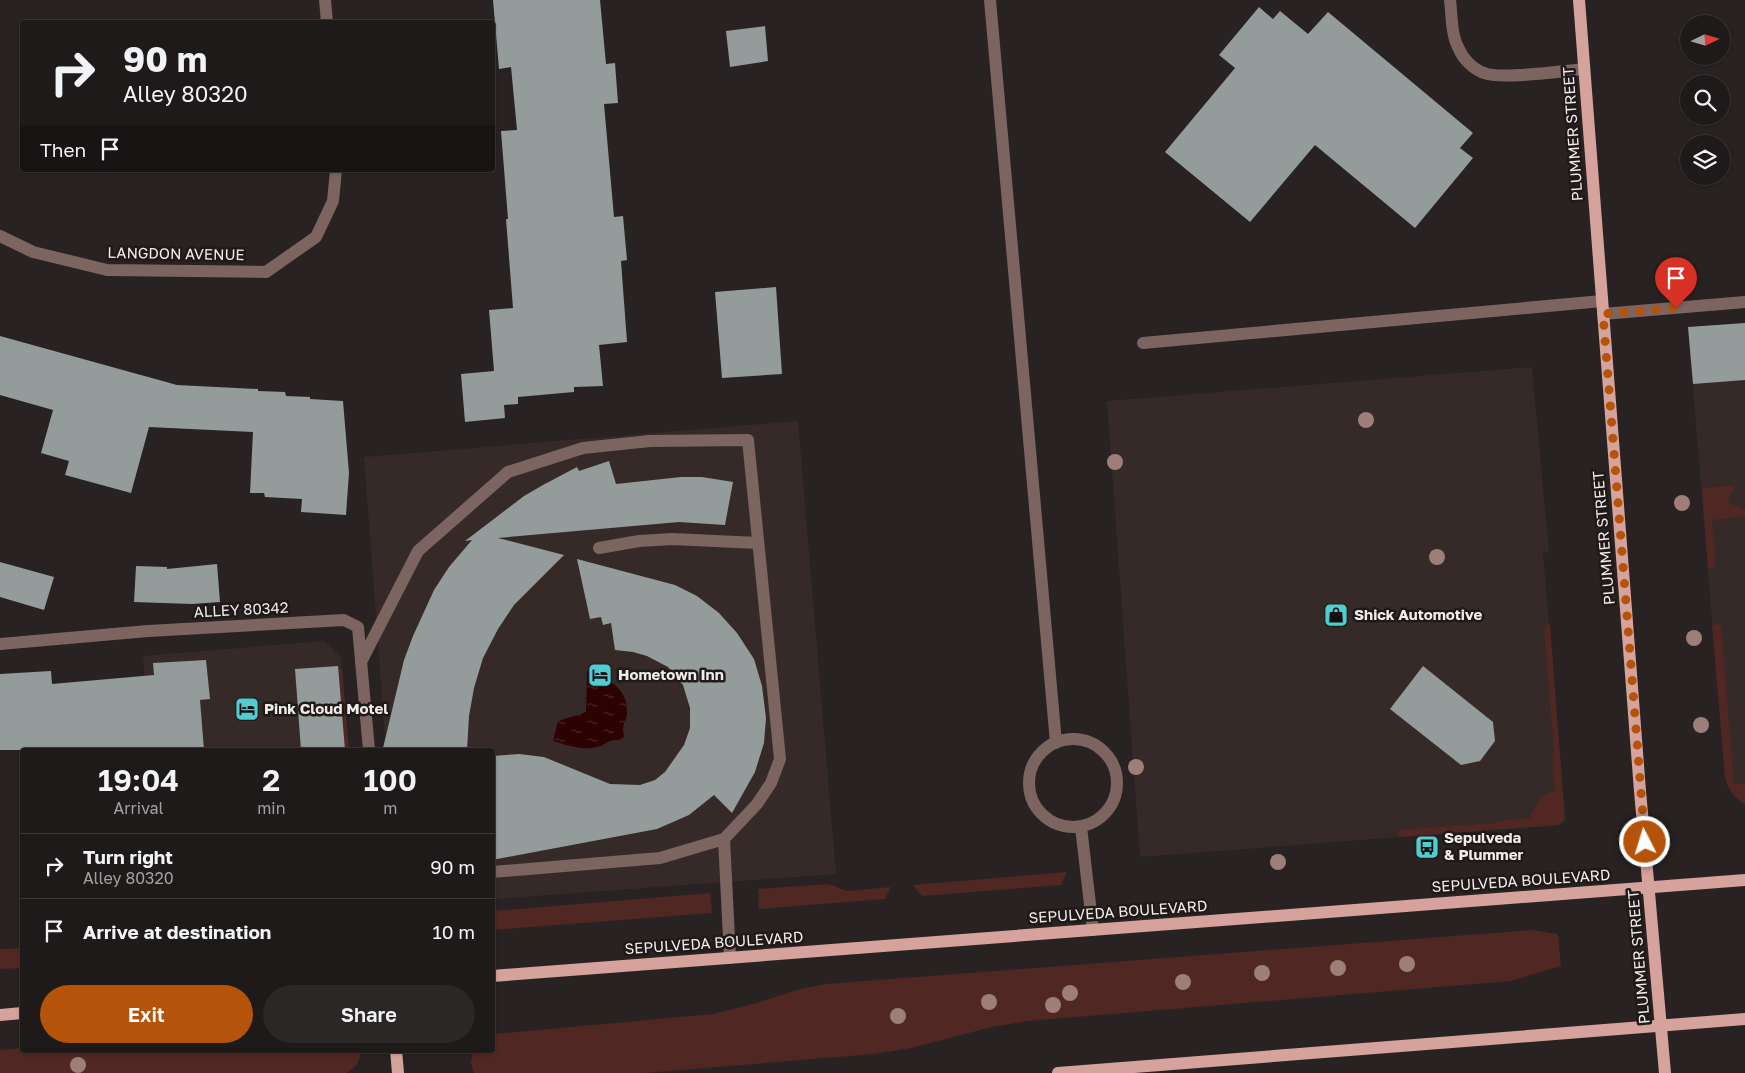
<!DOCTYPE html>
<style>
:root{--surface:#1e1a1a;--page:#2b2727;--text:#f1f3f6;--muted:#a1a1a2;--line:#3c3839;--accent:#b45309}
body{margin:0;font-family:"Golos Text",sans-serif;background:var(--page);color:var(--text);height:100vh;display:flex;flex-direction:column;font-size:19px;white-space:nowrap}
*{box-sizing:border-box;margin:0}
p{font-size:16px;color:var(--muted)}
.icon{flex:none;width:28px;height:28px;fill:none;stroke:currentColor;stroke-width:2;stroke-linecap:round;stroke-linejoin:round}
.map{position:relative;flex:1;overflow:hidden}
.panel{position:absolute;left:20px;top:748px;width:475px;height:305px;display:flex;flex-direction:column;background:var(--surface);border-radius:5px;box-shadow:0 1px 4px #0004,0 0 0 1px var(--line)}
.panel>*{flex:none}
.hud{position:absolute;left:20px;top:20px;width:475px;height:152px;border-radius:5px;box-shadow:0 1px 4px #0004,0 0 0 1px var(--line);background:#1e1a1a;color:var(--text);overflow:hidden}
.needle{width:32px;rotate:85deg}
.tools{position:absolute;left:1680px;top:15px;display:grid;gap:10px}
.tools a{display:grid;place-items:center;width:50px;height:50px;border-radius:50%;background:var(--surface);box-shadow:0 1px 4px #0004,0 0 0 1px var(--line);font-size:25px}
.pin{position:absolute;display:grid;place-items:center;width:42px;height:42px;color:#fff;margin:-51px -21px;border-radius:50% 50% 50% 0;rotate:-45deg;box-shadow:0 0 5px #0007}
.pin .icon{rotate:45deg}
.me{position:absolute;width:55px;margin:-28px;rotate:355deg;stroke-linejoin:round;filter:drop-shadow(0 0 4px #0008)}
.turn{display:flex;align-items:center;gap:18px;height:105px;padding:0 20px;font-size:22px}
.turn .icon{width:65px;height:65px;stroke-width:2.5}
.turn b{display:block;font-size:35px;line-height:42px}
.then{display:flex;align-items:center;height:48px;padding:0 20px;background:#0003;gap:10px;font-size:19px}
.eta{display:flex;justify-content:space-evenly;align-items:center;height:85px;text-align:center}
.eta b{font-size:30px;font-weight:600;line-height:35px}
.cta{display:flex;gap:10px;margin-top:auto;padding:10px 20px}
.cta a{flex:1;height:58px;border-radius:30px;background:var(--accent);color:#fff;font-size:20px;font-weight:600;line-height:58px;text-align:center}
.cta a+a{background:var(--page);color:var(--text)}
ul{padding:0;list-style:none}
li{display:flex;align-items:center;gap:15px;height:65px;padding:0 20px;border-top:1px solid var(--line)}
li div{flex:1}
li b{display:block;font-size:19px}
li em{font-style:normal}
.map>svg:first-child{display:block}
</style>
<div class="map">
<svg width="1745" height="1073" viewBox="0 0 1745 1073">
<defs>
<pattern id="water-ripples" width="26" height="14" patternUnits="userSpaceOnUse" patternTransform="scale(1.25)"><rect width="26" height="14" fill="#2c0202"/><path d="M2 4q2-2 4 0t4 0M15 11q2-2 4 0t4 0" fill="none" stroke="#4b2727"/></pattern>
</defs>
<rect width="100%" height="100%" fill="#282222"/>
<g fill="#362a28">
<path d="M 1745,323 L 1745,804 L 1733,795 L 1728,787 L 1725,777 L 1688,327 Z"/>
<path d="M 1532,367 L 1549,552 L 1543,553 L 1565,817 L 1563,822 L 1559,825 L 1140,857 L 1107,401 Z"/>
<path d="M 798,421 L 836,874 L 493,899 L 492,750 L 386,750 L 364,457 Z"/>
<path d="M 324,641 L 341,658 L 349,750 L 151,750 L 143,656 Z"/>
</g>
<g fill="#502722">
<path d="M 1735,485 L 1727,502 L 1745,510 L 1745,516 L 1712,520 L 1716,564 L 1713,568 L 1708,569 L 1702,488 Z"/>
<path d="M 1550,624 L 1565,820 L 1559,825 L 1399,837 L 1398,830 L 1496,823 L 1497,821 L 1530,818 C 1535,805 1540,796 1555,791 L 1552,754 L 1554,753 L 1544,625 Z"/>
<path d="M 1718,624 L 1721,627 L 1734,784 L 1745,783 L 1745,804 C 1734,798 1728,789 1725,777 L 1712,625 Z"/>
<path d="M 342,669 L 349,750 L 341,750 L 334,670 Z"/>
<path d="M 1067,872 L 1061,885 L 922,896 L 913,885 Z"/>
<path d="M 826,884 L 832,885 L 847,891 L 891,887 L 885,899 L 759,909 L 758,889 Z"/>
<path d="M 710,893 L 712,913 L 493,930 L 493,911 Z"/>
<path d="M 1531,930 L 1558,934 L 1561,966 L 1511,981 L 1028,1021 L 992,1027 L 911,1048 L 874,1054 L 645,1073 L 474,1073 L 471,1063 L 473,1050 L 492,1050 L 493,1034 L 713,1014 L 753,1004 L 800,989 L 826,984 Z"/>
<path d="M 22,948 L 22,968 L 0,969 L 0,949 Z"/>
<path d="M 22,1048 L 22,1050 L 361,1050 C 360,1061 356,1068 346,1073 L 0,1073 L 0,1050 Z"/>
</g>
<path fill="url(#water-ripples)" d="M 587,671 C 606,678 627,687 627,710 C 628,717 623,723 623,729 C 623,732 624,734 624,737 C 619,741 618,740 613,740 C 608,741 603,746 597,747 C 582,751 567,745 553,741 L 558,721 L 586,712 Z"/>
<g fill="#939b9b">
<path d="M 493,0 L 600,0 L 606,64 L 615,63 L 618,103 L 604,104 L 614,217 L 623,216 L 627,260 L 621,261 L 627,342 L 599,345 L 603,386 L 574,387 L 574,392 L 518,397 L 518,404 L 504,405 L 505,418 L 465,422 L 461,374 L 494,371 L 489,310 L 513,308 L 506,219 L 508,219 L 501,131 L 517,130 L 511,67 L 499,69 Z"/>
<path d="M 1259,7 L 1273,19 L 1280,11 L 1308,34 L 1328,12 L 1473,133 L 1460,148 L 1473,158 L 1415,228 L 1315,145 L 1250,222 L 1165,152 L 1235,68 L 1219,55 Z"/>
<path d="M 765,26 L 768,61 L 730,67 L 726,31 Z"/>
<path d="M 776,287 L 782,374 L 722,378 L 715,292 Z"/>
<path d="M 1745,323 L 1745,380 L 1693,384 L 1688,327 Z"/>
<path d="M 0,336 L 177,385 L 258,389 L 258,391 L 285,392 L 286,396 L 310,397 L 310,399 L 343,401 L 349,473 L 346,515 L 301,512 L 302,499 L 265,497 L 264,493 L 250,493 L 253,432 L 149,427 L 131,493 L 65,475 L 69,461 L 41,453 L 53,410 L 0,395 Z"/>
<path d="M 609,461 L 616,484 L 681,477 L 702,477 L 733,482 L 725,525 L 679,522 L 498,538 L 564,555 L 514,605 L 498,629 L 483,658 L 474,688 L 469,716 L 467,750 L 423,750 L 423,747 L 383,748 L 404,660 L 413,636 L 434,590 L 449,567 L 472,540 L 465,541 L 524,496 L 543,485 L 577,467 L 579,471 Z"/>
<path d="M 577,559 L 675,585 L 697,596 L 719,613 L 737,633 L 754,659 L 762,686 L 766,718 L 764,743 L 755,772 L 732,813 L 714,795 L 689,815 L 657,829 L 492,860 L 492,756 L 519,754 L 544,757 L 610,784 L 640,785 L 655,780 L 665,772 L 684,745 L 690,728 L 690,708 L 683,685 L 668,667 L 647,656 L 633,652 L 615,650 L 611,623 L 603,625 L 601,617 L 590,619 Z"/>
<path d="M 0,562 L 54,577 L 44,610 L 0,597 Z"/>
<path d="M 217,564 L 220,602 L 192,604 L 134,602 L 136,566 L 167,567 L 167,569 Z"/>
<path d="M 206,660 L 210,699 L 200,700 L 204,750 L 0,750 L 0,674 L 51,671 L 52,684 L 154,675 L 153,663 Z"/>
<path d="M 338,666 L 345,750 L 301,750 L 295,669 Z"/>
<path d="M 1423,666 L 1493,722 L 1495,741 L 1480,761 L 1461,765 L 1390,709 Z"/>
</g>
<g fill="none" stroke-linecap="round" stroke-linejoin="round">
<g stroke="#7c6460" stroke-width="12">
<path d="M 325,0 L 327,22"/>
<path d="M 990,0 L 1056,743"/>
<path d="M 1450,0 C 1452,16 1451,35 1459,49 C 1463,59 1473,69 1484,73 C 1501,80 1562,71 1584,69"/>
<path d="M 0,236 L 33,252 L 107,270 L 266,272 L 316,237 L 333,201 L 336,170"/>
<path d="M 1603,314 L 1745,302"/>
<path d="M 1143,343 L 1602,301"/>
<path d="M 599,548 L 639,541 L 672,539 L 758,543"/>
<path d="M 0,644 L 148,631 L 344,620 L 358,627 L 369,750"/>
<path d="M 361,662 L 418,551 L 508,472 L 583,448 L 650,441 L 748,440 L 780,759 L 771,783 L 757,804 L 724,839 L 660,858 L 492,872"/>
<circle cx="1073" cy="783" r="44"/>
<path d="M 1081,827 L 1093,930"/>
<path d="M 724,839 L 730,958"/>
</g>
<g stroke="#d5a39c" stroke-width="12">
<path d="M 1579,0 L 1640,791 L 1665,1073"/>
<path d="M 492,976 L 1745,880"/>
<path d="M 0,1015 L 22,1013"/>
<path d="M 396,1050 L 398,1073"/>
<path d="M 1058,1073 L 1745,1019"/>
</g>
</g>
<g fill="#9d7e79">
<circle cx="1366" cy="420" r="8"/>
<circle cx="1115" cy="462" r="8"/>
<circle cx="1682" cy="503" r="8"/>
<circle cx="1437" cy="557" r="8"/>
<circle cx="1694" cy="638" r="8"/>
<circle cx="1701" cy="725" r="8"/>
<circle cx="1136" cy="767" r="8"/>
<circle cx="1278" cy="862" r="8"/>
<circle cx="1407" cy="964" r="8"/>
<circle cx="1338" cy="968" r="8"/>
<circle cx="1262" cy="973" r="8"/>
<circle cx="1183" cy="982" r="8"/>
<circle cx="1070" cy="993" r="8"/>
<circle cx="989" cy="1002" r="8"/>
<circle cx="1053" cy="1005" r="8"/>
<circle cx="898" cy="1016" r="8"/>
<circle cx="78" cy="1065" r="8"/>
</g>
<g fill="none" stroke-linecap="round" stroke-linejoin="round">
<path stroke="#b45309" stroke-width="9" stroke-dasharray="0 16.2" d="M 1645,842 L 1603,314 L 1676,308"/>
</g>
<defs>
<g id="shop-square" transform="scale(1.25)"><rect x="-9" y="-9" width="18" height="18" rx="4" fill="#51ccd1" stroke="#1f1918"/><path d="M-5-2.5h2.3a2.7 3.5 0 0 1 5.4 0H5L5.5 6h-11ZM-1.5-2.5h3a1.5 2.3 0 0 0-3 0Z" fill="#111"/></g>
<g id="hotel-square" transform="scale(1.25)"><rect x="-9" y="-9" width="18" height="18" rx="4" fill="#51ccd1" stroke="#1f1918"/><path d="M-6-4.5h1.5V1H6V5H4.5V3h-9V5H-6ZM-4 0a1.8 1.8 0 1 1 3.6 0ZM.5 0V-2.5h3Q6-2.5 6 0Z" fill="#111"/></g>
<g id="bus-square" transform="scale(1.25)"><rect x="-9" y="-9" width="18" height="18" rx="4" fill="#51ccd1" stroke="#1f1918"/><path d="M-5-6H5V4H4V6H2V4H-2V6H-4V4H-5ZM-3.5-4V0h7V-4ZM-3.5 1.2v1.5H-2V1.2ZM2 1.2v1.5H3.5V1.2Z" fill="#111"/></g>
</defs>
<g fill-rule="evenodd">
<use href="#shop-square" x="1336" y="615"/>
<use href="#hotel-square" x="600" y="675"/>
<use href="#hotel-square" x="247" y="709"/>
<use href="#bus-square" x="1427" y="847"/>
</g>
<g text-anchor="middle" stroke-width="5" stroke-linejoin="round" paint-order="stroke">
<g font-size="15" fill="#f0eceb" stroke="#1f1918">
<text transform="translate(1573 134) rotate(-94)" y="5">PLUMMER STREET</text>
<text transform="translate(176 254) rotate(1)" y="5">LANGDON AVENUE</text>
<text transform="translate(1604 538) rotate(-95)" y="5">PLUMMER STREET</text>
<text transform="translate(241 610) rotate(-3)" y="5">ALLEY 80342</text>
<text transform="translate(1521 881) rotate(-4)" y="5">SEPULVEDA BOULEVARD</text>
<text transform="translate(1118 912) rotate(-4)" y="5">SEPULVEDA BOULEVARD</text>
<text transform="translate(714 943) rotate(-4)" y="5">SEPULVEDA BOULEVARD</text>
<text transform="translate(1639 957) rotate(-95)" y="5">PLUMMER STREET</text>
</g>
<g font-size="15" font-weight="bold" fill="#f0eceb" stroke="#1f1918" text-anchor="start">
<text x="1354" y="620">Shick Automotive</text>
<text x="618" y="680">Hometown Inn</text>
<text x="264" y="714">Pink Cloud Motel</text>
<text x="1444" y="843">Sepulveda<tspan x="1444" dy="17">&amp; Plummer</tspan></text>
</g>
</g>
</svg>
<div class="tools">
<a><svg class="needle" viewBox="-14 -14 28 28"><path d="M0-13l5 13h-10z" fill="#e53935"/><path d="M0 13l5-13h-10z" fill="#a1a1a2"/></svg></a>
<a><svg class="icon" aria-label="search" viewBox="0 0 24 24"><circle cx="10" cy="10" r="6"/><path d="M15 15l6 6"/></svg></a>
<a><svg class="icon" aria-label="layers" viewBox="0 0 24 24"><path d="M12 4l9 5-9 5-9-5zM3 14l9 5 9-5"/></svg></a>
</div>
<div class="pin" style="left:1676px;top:308px;background:#d93025"><svg class="icon" aria-label="arrive" viewBox="0 0 24 24"><path d="M6 21V4h12l-3 4 3 4H6"/></svg></div>
<svg class="me" style="left:1645px;top:842px" viewBox="-20 -20 40 40"><circle r="17" fill="#b45309" stroke="#fff" stroke-width="3"/><path d="M0-11L8 9 0 5-8 9z" fill="#fff"/></svg>
<div class="hud">
<div class="turn"><svg class="icon" aria-label="right" viewBox="0 0 24 24"><path d="M7 20v-9h11M14 6l5 5-5 5"/></svg><div><b>90 m</b>Alley 80320</div></div>
<div class="then">Then<svg class="icon" aria-label="arrive" viewBox="0 0 24 24"><path d="M6 21V4h12l-3 4 3 4H6"/></svg></div>
</div>
<section class="panel">
<div class="eta">
<div><b>19:04</b><p>Arrival</p></div>
<div><b>2</b><p>min</p></div>
<div><b>100</b><p>m</p></div>
</div>
<ul>
<li><svg class="icon" aria-label="right" viewBox="0 0 24 24"><path d="M7 20v-9h11M14 6l5 5-5 5"/></svg><div><b>Turn right</b><p>Alley 80320</p></div><em>90 m</em></li>
<li><svg class="icon" aria-label="arrive" viewBox="0 0 24 24"><path d="M6 21V4h12l-3 4 3 4H6"/></svg><div><b>Arrive at destination</b></div><em>10 m</em></li>
</ul>
<div class="cta"><a>Exit</a><a>Share</a></div>
</section>
</div>
